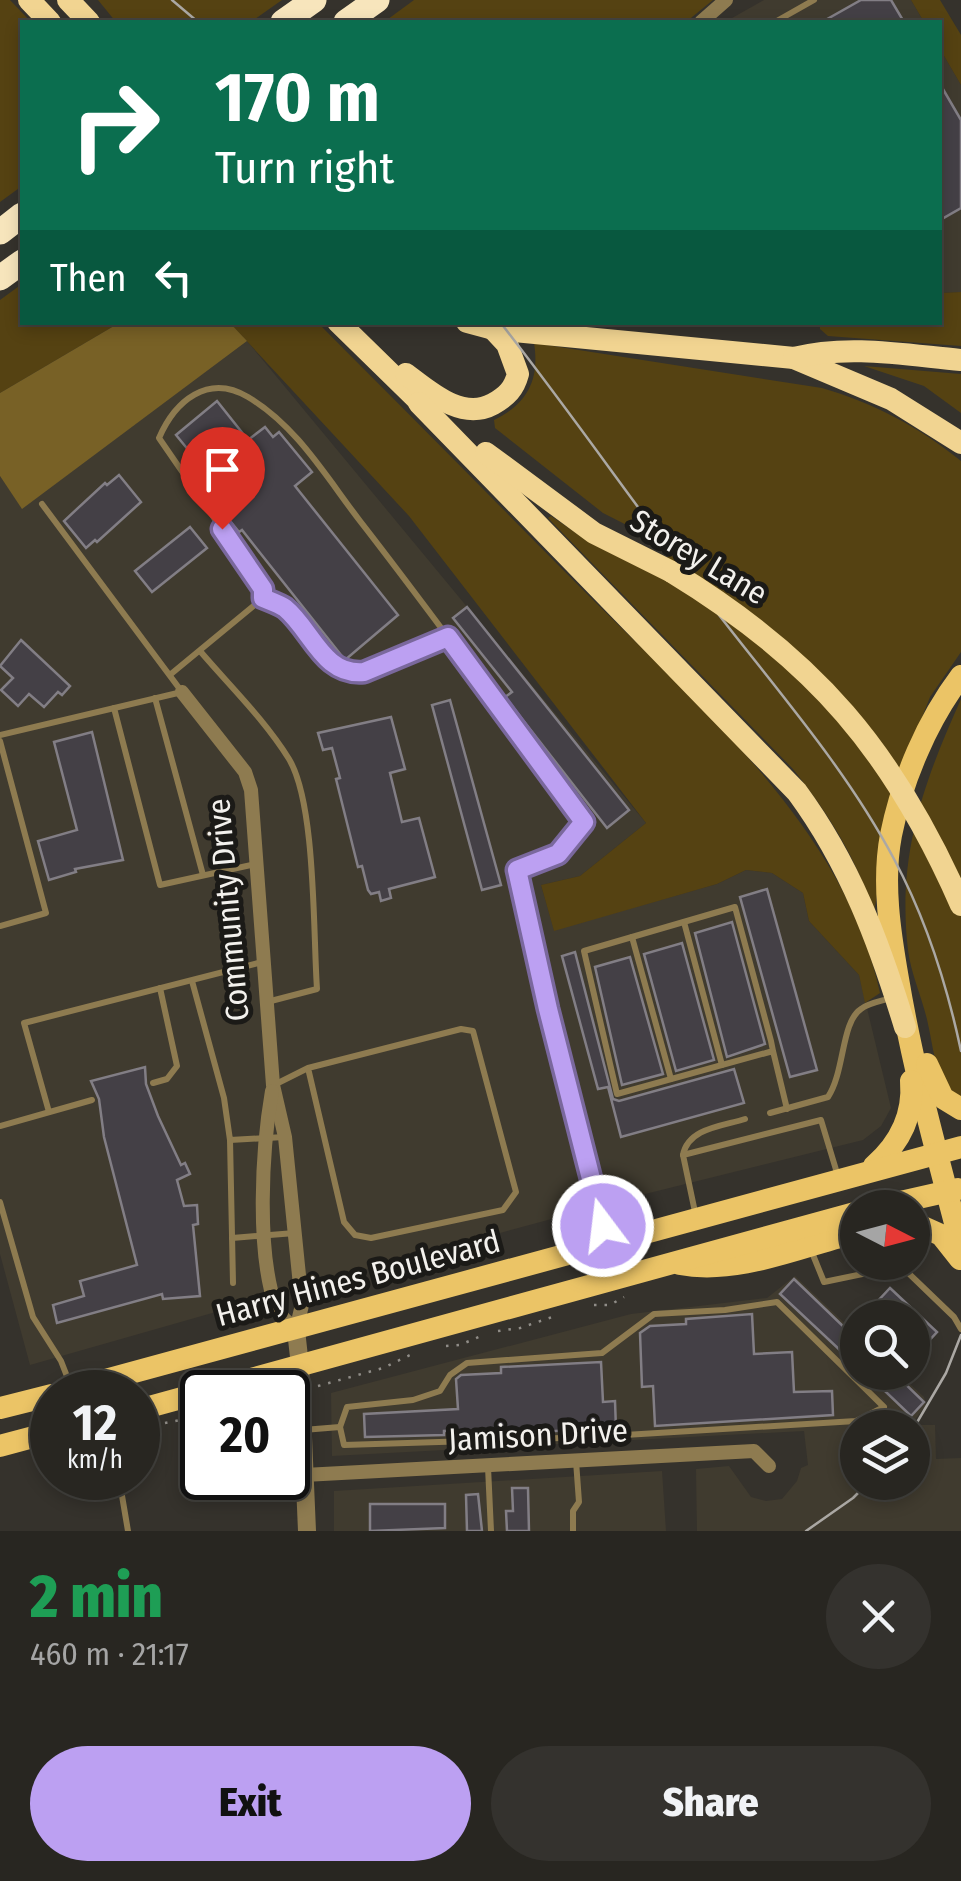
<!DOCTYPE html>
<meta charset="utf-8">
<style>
:root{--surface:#282621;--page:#34322e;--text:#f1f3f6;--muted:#a5a5a5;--line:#44433f;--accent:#bca0f2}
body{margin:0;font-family:"Fira Sans Condensed",sans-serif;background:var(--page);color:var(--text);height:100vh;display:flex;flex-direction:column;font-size:38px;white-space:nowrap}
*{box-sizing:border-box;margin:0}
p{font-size:32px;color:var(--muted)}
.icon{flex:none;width:55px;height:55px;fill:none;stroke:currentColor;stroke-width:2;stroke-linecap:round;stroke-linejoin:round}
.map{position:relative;height:1531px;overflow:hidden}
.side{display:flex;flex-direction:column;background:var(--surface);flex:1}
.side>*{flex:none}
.hud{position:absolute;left:20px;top:20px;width:922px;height:305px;border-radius:0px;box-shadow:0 5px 15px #0003,0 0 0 2px var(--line);background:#0b6e4f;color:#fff;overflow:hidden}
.needle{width:65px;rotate:96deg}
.tools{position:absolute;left:840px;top:1190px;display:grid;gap:20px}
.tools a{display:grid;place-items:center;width:90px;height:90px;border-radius:50%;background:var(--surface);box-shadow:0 5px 15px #0003,0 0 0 2px var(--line);font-size:50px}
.speed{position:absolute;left:30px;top:1370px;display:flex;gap:20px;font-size:50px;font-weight:700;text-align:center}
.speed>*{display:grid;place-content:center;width:130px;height:130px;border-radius:50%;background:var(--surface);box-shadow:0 5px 15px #0003,0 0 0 2px var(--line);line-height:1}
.speed small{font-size:25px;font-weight:400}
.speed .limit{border:5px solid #111;border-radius:15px;background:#fff;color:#111}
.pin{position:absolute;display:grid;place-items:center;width:85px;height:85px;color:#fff;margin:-102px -42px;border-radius:50% 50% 50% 0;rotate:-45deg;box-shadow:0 0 10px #0007}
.pin .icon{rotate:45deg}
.me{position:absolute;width:110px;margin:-55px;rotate:345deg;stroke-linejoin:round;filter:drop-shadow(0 0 8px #0008)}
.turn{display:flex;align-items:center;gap:35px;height:210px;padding:0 30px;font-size:45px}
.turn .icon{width:130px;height:130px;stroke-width:2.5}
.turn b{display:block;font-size:70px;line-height:85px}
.then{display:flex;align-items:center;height:95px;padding:0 30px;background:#0003;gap:20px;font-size:38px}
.round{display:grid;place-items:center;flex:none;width:105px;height:105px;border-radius:52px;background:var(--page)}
.head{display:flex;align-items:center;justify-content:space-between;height:170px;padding:0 30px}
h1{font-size:60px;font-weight:800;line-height:75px;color:#1e9e55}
.button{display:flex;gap:20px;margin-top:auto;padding:20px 30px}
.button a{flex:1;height:115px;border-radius:60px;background:var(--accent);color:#111;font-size:40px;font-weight:800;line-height:115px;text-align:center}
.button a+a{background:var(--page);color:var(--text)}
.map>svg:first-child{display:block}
</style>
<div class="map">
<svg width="961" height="1531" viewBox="0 0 961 1531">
<rect width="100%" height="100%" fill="#35322c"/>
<g fill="#403b2f" fill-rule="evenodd">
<path d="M 764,0 L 911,0 L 924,22 L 725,22 Z"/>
<path d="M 940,49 L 961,85 L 961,292 L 940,293 Z"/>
<path d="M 247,341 L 646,823 L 580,876 L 541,885 L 554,930 L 717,884 L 746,870 L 772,873 L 803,893 L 809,921 L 859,975 L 891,1108 L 881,1126 L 863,1140 L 629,1198 L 352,1273 L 30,1365 L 0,1254 L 0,476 L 22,508 Z"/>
<path d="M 795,1276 L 857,1335 L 858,1372 L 898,1373 L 924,1397 L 926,1405 L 911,1425 L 935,1425 L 936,1459 L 961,1458 L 961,1531 L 697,1531 L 696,1469 L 729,1466 L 751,1497 L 766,1501 L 782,1499 L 797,1481 L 801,1468 L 808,1465 L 804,1431 L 332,1456 L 331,1393 L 631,1314 L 767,1298 ZM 858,1428 L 912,1428 L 912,1482 L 858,1482 Z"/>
<path d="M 662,1471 L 666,1531 L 334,1531 L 334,1491 Z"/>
</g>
<g fill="#554212">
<path d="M 0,0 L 10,0 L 31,22 L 22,22 L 22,186 L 0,202 Z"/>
<path d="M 98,0 L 282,0 L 251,22 L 116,22 Z"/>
<path d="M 414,0 L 713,0 L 686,22 L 384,22 Z"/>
<path d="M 911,0 L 940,0 L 961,35 L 961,85 L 940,49 L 940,22 L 924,22 Z"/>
<path d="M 22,284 L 22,322 L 119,323 L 0,393 L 0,300 Z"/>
<path d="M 961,292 L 961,346 L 828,336 L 820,329 L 820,323 L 940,322 L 940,293 Z"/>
<path d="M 230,323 L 318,323 C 405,410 492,498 579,586 C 694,702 845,827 880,993 L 865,1003 L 859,975 L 809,921 L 803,893 L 772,873 L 746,870 L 717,884 L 554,931 L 541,885 L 580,876 L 646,823 L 409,516 Z"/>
<path d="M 534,343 L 822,388 C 874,403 919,427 961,461 L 961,652 L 930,697 L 891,796 L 874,914 C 857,859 829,814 793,769 L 548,518 L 551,516 L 579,535 L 659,575 L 672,548 L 603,513 L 495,428 L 494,420 C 527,404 540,380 534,343 Z"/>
<path d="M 864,366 L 961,374 L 961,413 L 924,386 Z"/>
<path d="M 961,699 L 961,1097 C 935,1084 934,1050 928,1024 C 923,999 911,975 908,950 C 897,855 923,784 961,699 Z"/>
</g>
<path fill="#786126" d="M 119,323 L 230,323 L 247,341 L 22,509 L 0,476 L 0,393 Z"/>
<g fill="#444046" stroke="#827e85" stroke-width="2.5">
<path d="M 861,0 L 891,0 L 904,22 L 822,22 Z"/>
<path d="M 940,84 L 961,120 L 961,208 L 940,220 Z"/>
<path d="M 217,401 L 248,440 L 265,427 L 273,437 L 279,432 L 312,472 L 295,486 L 398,615 L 345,660 L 242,530 L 239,532 L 210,496 L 200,480 L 208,474 L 176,435 Z"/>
<path d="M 119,475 L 141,502 L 97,542 L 95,540 L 86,548 L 64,521 L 105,483 L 107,485 Z"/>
<path d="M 190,527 L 207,548 L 152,592 L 135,571 Z"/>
<path d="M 467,607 L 629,810 L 607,828 L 505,697 L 512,692 L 453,618 Z"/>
<path d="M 21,640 L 70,686 L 62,695 L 58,692 L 44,707 L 29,694 L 18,706 L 1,690 L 13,678 L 0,666 Z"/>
<path d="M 450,700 L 501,885 L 482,890 L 432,705 Z"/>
<path d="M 391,717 L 405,769 L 390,773 L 402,822 L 419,818 L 435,877 L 389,889 L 391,898 L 381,901 L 379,892 L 371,894 L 368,890 L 362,866 L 358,867 L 336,779 L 340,778 L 332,748 L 323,750 L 318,733 Z"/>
<path d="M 92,732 L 123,860 L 75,869 L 76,872 L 49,880 L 38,841 L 77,830 L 54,742 Z"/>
<path d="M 767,889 L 817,1070 L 790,1077 L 740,897 Z"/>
<path d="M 732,922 L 765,1044 L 727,1057 L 695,933 Z"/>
<path d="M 682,943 L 714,1060 L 676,1071 L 644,954 Z"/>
<path d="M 575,952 L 613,1099 L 619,1101 L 734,1069 L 744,1103 L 621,1137 L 608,1087 L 598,1089 L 562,956 Z"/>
<path d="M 630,957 L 663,1074 L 622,1085 L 595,967 Z"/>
<path d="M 145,1067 L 146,1084 L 158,1116 L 181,1165 L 185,1163 L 190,1174 L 177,1180 L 184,1206 L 197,1205 L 198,1224 L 193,1225 L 200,1296 L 163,1299 L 162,1294 L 57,1323 L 53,1305 L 84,1296 L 80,1281 L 137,1265 L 104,1137 L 99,1099 L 91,1081 Z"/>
<path d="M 794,1279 L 849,1332 L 858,1323 L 858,1367 L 780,1294 Z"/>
<path d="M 890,1288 L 937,1332 L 912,1359 L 912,1318 L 862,1318 Z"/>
<path d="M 752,1314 L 754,1354 L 792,1352 L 794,1392 L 832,1391 L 833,1415 L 655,1426 L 653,1386 L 642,1387 L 640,1333 L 650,1326 L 686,1324 L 686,1319 Z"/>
<path d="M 601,1362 L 603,1402 L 615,1401 L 616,1429 L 464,1434 L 463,1430 L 444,1431 L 444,1435 L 365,1437 L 364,1414 L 458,1409 L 456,1379 L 461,1375 L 501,1373 L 501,1367 Z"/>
<path d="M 865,1372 L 893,1372 L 924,1402 L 911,1416 Z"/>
<path d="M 512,1488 L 528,1488 L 529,1531 L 507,1531 L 506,1511 L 513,1511 Z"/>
<path d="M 478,1494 L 482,1531 L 467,1531 L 466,1495 Z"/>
<path d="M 370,1504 L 445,1504 L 445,1528 L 370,1531 Z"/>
</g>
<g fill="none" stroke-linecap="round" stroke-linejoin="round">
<g stroke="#908d88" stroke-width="2.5" stroke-dasharray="2.5 8" stroke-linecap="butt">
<path d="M 594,1305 L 610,1305 L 624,1297"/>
<path d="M 498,1331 L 520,1328 L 558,1315"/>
<path d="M 446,1346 L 460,1345 L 481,1336"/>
<path d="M 318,1386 L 383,1368 L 410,1355"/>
<path d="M 165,1423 L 202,1416"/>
</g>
<g stroke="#8e7b50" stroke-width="6">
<path d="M 775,22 L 814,0"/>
<path d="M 263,598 C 270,601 280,604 285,608 C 313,630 323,676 364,672 L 448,637"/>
<path d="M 200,651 C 229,685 265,720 289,759 C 316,804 313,932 317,989 L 267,1002"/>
<path d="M 171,674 L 263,598 L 263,589 L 159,438 C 175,401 208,373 248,397 C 296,425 327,478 360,521 C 437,620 510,721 584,822 L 558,854 L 517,869 L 548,1009 L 606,1237"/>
<path d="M 155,698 L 203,875"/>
<path d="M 114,708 L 160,885 L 256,864"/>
<path d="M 0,735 L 182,692 L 42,504"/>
<path d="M 0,741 L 46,913 L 0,926"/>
<path d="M 684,922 L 722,1065"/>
<path d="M 632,937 L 671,1079"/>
<path d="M 192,981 L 224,1098 L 230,1140 L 284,1137"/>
<path d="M 773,1051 L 617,1094 L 584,951 L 735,907 L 771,1041 L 773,1051 L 787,1109"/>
<path d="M 153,1083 L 167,1079 L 177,1066 L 160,988"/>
<path d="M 274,1085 L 308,1068 L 461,1029 L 473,1031 L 516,1192 L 503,1210 L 371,1238 L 355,1235 L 344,1222 L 308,1068"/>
<path d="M 49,1112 L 24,1023 L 262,962"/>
<path d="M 770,1113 L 828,1097 C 845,1071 841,1022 861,1009 C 868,1003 882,1001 891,998"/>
<path d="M 0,1126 L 92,1100"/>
<path d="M 230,1140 L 233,1283"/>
<path d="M 683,1155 C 688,1128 723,1126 745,1119"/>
<path d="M 0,1202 L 33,1317 L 61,1361 L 70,1384"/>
<path d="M 695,1212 L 683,1155 L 821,1120 L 837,1173"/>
<path d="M 232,1238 L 295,1233"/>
<path d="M 811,1250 L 824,1282 L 901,1266 L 954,1317 L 961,1329"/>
<path d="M 777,1302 L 884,1407 L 856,1421 L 592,1437 L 344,1445 L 340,1427 L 347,1407 L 413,1400 L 440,1391 L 450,1375 L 467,1363 L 602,1353 L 654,1314 L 725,1310 Z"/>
<path d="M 303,1430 L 340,1427"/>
<path d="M 488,1467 L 491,1531"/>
<path d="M 119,1478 L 128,1531"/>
<path d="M 573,1531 L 573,1511 L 579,1502 L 576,1461"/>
</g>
<g stroke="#8e7b50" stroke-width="14">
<path d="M 701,22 L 726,0"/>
<path d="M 182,692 L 245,772 L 251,790 L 273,1085 L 285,1137 L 302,1305 L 296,1330"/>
<path d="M 272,1091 C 262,1149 256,1251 276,1307 C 279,1316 289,1323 296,1330"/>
<path d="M 304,1475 L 754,1451 L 769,1466"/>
</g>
<path stroke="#8e7b50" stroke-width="18" d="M 296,1330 L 300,1366 L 307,1531"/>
<g stroke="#ebc466" stroke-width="22">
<path d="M 961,676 C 927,721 902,780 891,835 C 882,882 890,933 898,979 C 913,1069 938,1157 961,1246"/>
<path d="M 927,1064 L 943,1098 L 961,1109"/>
<path d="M 874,1166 C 900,1143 914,1116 911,1081"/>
<path d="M 874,1208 L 958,1189"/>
<path d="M 912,1222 L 941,1235 L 960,1259"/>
<path d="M 680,1264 C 738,1275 801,1246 858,1232"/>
<path d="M 61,1392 L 961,1147"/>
<path d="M 0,1408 L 52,1395"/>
<path d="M 138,1410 L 858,1212"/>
<path d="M 0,1446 L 52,1432"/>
</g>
<g stroke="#f1d491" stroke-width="22">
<path d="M 29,0 L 50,22"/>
<path d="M 68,0 L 89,22"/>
<path d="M 338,322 L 428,410"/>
<path d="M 467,322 L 493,329 L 794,358 L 891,399 L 961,443"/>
<path d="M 794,358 C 848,344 906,355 961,360"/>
<path d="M 406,374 C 430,392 462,421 493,404 C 507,396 514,389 518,374 L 507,344 L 493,329"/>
<path d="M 419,403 L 797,792 C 850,864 879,942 905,1027"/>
<path d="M 486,453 L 594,533 L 672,572"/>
</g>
<g stroke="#f7e5bc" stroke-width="25">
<path d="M 283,22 L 314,0"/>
<path d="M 346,22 L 377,0"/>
<path d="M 0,232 L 22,215"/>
<path d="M 0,278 L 22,262"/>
</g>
<g stroke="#aba8a4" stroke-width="2.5">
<path d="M 172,0 L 198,22"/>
<path d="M 500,322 C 569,410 632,501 699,589 C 766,678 842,761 894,859 C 926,919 947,985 961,1051"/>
<path d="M 912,1431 L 946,1373 L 961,1335"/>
<path d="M 806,1531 L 853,1498 L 869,1482"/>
</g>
<path stroke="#f1d491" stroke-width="22" d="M 672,572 C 815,659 894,752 961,905"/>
</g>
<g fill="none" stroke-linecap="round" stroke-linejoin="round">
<g stroke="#7a689d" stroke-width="25">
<path id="route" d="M 222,529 L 263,589 L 263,598 C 270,601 279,604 285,608 C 312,630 323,676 364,672 L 448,637 L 584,822 L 558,854 L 517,870 L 548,1009 L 603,1226"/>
</g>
<use href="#route" stroke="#bca0f2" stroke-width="18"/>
</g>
<g text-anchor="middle" stroke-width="10" stroke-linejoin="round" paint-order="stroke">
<g font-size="32" fill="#f3f1ed" stroke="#1b1a17">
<text transform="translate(699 557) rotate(31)" y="11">Storey Lane</text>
<text transform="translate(228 910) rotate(-95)" y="11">Community Drive</text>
<text transform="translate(358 1278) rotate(-15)" y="11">Harry Hines Boulevard</text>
<text transform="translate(538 1435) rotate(-3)" y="11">Jamison Drive</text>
</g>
</g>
</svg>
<div class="tools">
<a><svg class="needle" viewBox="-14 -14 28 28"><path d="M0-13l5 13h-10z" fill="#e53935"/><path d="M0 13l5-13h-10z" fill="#a5a5a5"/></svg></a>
<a><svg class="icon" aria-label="search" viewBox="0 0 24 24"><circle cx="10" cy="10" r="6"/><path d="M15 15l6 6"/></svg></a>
<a><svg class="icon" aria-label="layers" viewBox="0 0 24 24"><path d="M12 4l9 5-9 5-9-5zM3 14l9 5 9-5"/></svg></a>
</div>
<div class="speed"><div>12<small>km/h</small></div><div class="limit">20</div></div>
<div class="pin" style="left:222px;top:529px;background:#d93025"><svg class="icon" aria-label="arrive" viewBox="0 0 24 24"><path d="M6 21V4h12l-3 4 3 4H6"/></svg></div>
<svg class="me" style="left:603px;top:1226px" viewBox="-20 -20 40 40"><circle r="17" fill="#bca0f2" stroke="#fff" stroke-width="3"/><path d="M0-11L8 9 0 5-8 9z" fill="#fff"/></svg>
<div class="hud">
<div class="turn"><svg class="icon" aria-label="right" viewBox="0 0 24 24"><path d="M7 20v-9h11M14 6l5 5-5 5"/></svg><div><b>170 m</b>Turn right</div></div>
<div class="then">Then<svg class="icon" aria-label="left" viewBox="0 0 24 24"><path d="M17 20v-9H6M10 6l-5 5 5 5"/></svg></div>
</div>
</div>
<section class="side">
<div class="head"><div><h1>2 min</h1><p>460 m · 21:17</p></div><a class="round"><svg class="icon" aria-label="close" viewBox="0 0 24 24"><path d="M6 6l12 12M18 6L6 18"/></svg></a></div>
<div class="button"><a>Exit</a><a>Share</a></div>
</section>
